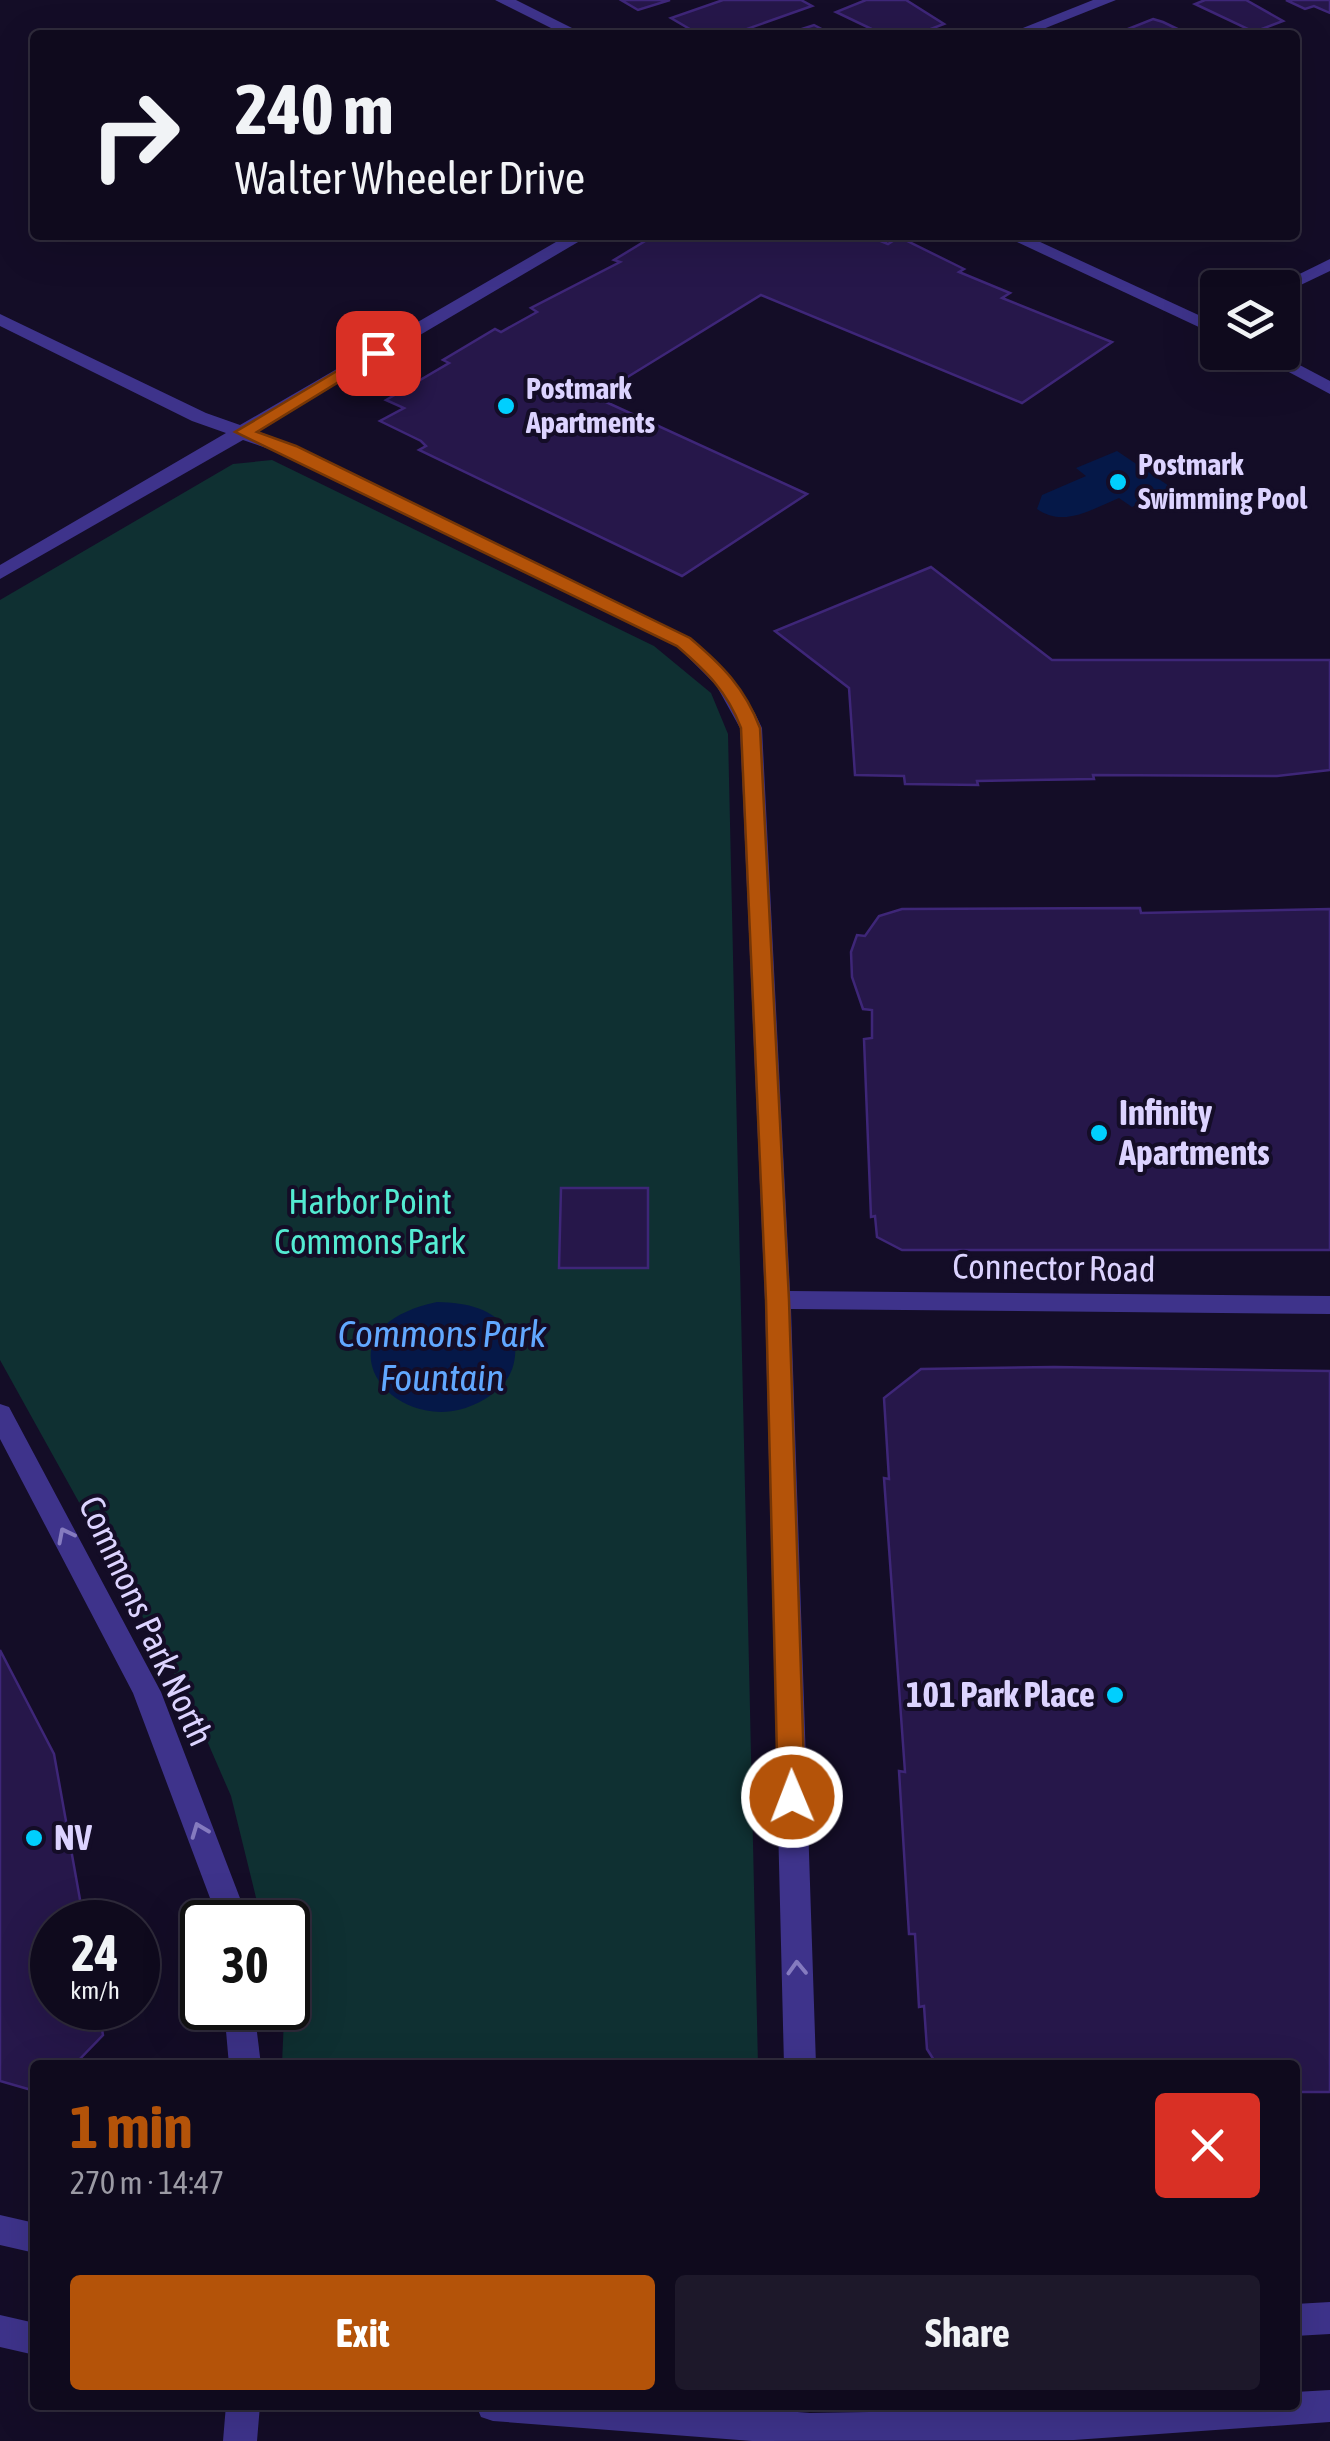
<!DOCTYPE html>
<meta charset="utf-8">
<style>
:root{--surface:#0f0a1d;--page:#1d182a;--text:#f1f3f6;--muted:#9b9aa4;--line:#2f2b3b;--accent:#b45309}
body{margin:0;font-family:"Asap Condensed",sans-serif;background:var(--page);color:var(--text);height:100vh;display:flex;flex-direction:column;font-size:38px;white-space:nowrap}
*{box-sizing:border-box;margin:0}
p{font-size:32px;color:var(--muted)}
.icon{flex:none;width:55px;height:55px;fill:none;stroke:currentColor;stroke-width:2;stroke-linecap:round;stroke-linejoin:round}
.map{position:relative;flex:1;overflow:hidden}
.drawer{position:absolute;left:30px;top:2060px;width:1270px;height:350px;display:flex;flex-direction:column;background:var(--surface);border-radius:10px;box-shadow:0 10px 40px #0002,0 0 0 2px var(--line)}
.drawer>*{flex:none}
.top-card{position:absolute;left:30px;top:30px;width:1270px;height:210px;border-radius:10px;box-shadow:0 10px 40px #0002,0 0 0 2px var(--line);background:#0f0a1d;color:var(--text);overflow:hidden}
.controls{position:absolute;left:1200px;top:270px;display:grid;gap:20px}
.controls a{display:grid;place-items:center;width:100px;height:100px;border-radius:10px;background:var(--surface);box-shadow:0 10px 40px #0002,0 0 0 2px var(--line);font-size:50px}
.speed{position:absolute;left:30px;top:1900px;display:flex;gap:20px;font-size:50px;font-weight:700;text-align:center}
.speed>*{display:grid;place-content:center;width:130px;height:130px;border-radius:50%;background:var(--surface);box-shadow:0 10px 40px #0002,0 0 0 2px var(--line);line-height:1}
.speed small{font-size:25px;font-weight:400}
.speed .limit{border:5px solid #111;border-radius:15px;background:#fff;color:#111}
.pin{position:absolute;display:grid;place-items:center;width:85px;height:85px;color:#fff;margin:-42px;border-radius:20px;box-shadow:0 5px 15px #0006}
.me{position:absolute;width:110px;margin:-55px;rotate:359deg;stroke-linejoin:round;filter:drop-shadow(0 0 8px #0008)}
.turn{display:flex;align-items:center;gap:35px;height:210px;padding:0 40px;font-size:45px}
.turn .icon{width:130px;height:130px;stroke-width:2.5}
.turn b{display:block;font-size:70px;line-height:85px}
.round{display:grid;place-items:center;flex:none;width:105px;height:105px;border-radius:10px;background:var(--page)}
.overview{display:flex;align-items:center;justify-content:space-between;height:170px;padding:0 40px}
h1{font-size:60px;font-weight:700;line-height:75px;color:var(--accent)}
.action{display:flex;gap:20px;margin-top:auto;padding:20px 40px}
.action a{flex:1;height:115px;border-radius:10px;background:var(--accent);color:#fff;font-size:40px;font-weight:700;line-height:115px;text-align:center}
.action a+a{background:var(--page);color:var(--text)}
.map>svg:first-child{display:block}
</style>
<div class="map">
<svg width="1330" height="2441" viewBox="0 0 1330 2441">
<rect width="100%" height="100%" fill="#140d27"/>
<path fill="#0f3032" d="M 272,460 L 654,646 L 711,693 L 728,734 L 758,2065 L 282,2065 L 288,1922 L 262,1922 L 231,1796 L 191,1704 L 0,1360 L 0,600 L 233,464 Z"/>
<g fill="#051848">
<path d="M 1117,451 L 1172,488 L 1132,507 L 1119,498 C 1092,509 1064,528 1037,509 L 1042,495 L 1086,476 L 1076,468 Z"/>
<path d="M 437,1302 C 471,1303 499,1309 515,1342 C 517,1365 510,1382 491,1395 C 404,1457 300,1331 437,1302 Z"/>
</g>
<g fill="#26174a" stroke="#3e2678" stroke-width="2.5">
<path d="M 621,0 L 670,0 L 638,10 Z"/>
<path d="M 723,0 L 801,0 L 812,6 L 730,35 L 700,35 L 671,18 Z"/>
<path d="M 866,0 L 906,0 L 944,24 L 915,35 L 884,35 L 836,12 Z"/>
<path d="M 1205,0 L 1246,0 L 1283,21 L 1254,32 L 1195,4 Z"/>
<path d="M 1286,0 L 1330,0 L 1330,13 L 1314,6 L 1305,9 Z"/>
<path d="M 1153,19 L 1163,22 L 1190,35 L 1118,33 Z"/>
<path d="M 814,25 L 833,35 L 787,35 L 802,29 Z"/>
<path d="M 655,235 L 866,235 L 888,244 L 899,237 L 964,269 L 959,272 L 1010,293 L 1002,298 L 1112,342 L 1022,403 L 761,295 L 595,397 L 807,494 L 682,576 L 419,450 L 426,446 L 421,441 L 380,421 L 404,408 L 386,400 L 449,363 L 443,360 L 495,329 L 501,332 L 537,312 L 531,308 L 620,262 L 614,260 Z"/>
<path d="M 931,567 L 1052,660 L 1330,660 L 1330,770 L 1277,776 L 1093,775 L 1094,779 L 977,781 L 978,785 L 905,784 L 904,776 L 855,775 L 849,688 L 775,631 Z"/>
<path d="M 1140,908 L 1141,913 L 1330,909 L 1330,1250 L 902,1250 L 877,1237 L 875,1216 L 871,1217 L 864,1039 L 872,1038 L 872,1010 L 863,1009 L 852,977 L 851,952 L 857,935 L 865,936 L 879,916 L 902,909 Z"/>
<path d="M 561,1188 L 648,1188 L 648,1268 L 559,1268 Z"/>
<path d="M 1054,1367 L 1330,1371 L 1330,2092 L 1295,2092 L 1295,2065 L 937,2065 L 927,2049 L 924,2006 L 919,2007 L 915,1934 L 909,1934 L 899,1771 L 905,1772 L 884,1478 L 889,1479 L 884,1398 L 921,1369 Z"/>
<path d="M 0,1650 L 54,1754 L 84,1922 L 52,1922 L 52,2008 L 98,2008 L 103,2035 L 74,2065 L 35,2065 L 35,2091 L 0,2081 Z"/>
</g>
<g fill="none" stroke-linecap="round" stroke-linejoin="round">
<g fill="#3e338b" fill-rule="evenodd">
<path d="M 1093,0 L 1116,0 L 1028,35 L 1005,35 Z"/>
<path d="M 568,235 L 590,235 L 257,431 L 297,446 L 691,638 C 721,664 746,691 762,728 L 790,1291 L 1330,1296 L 1330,1314 L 791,1309 L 816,2065 L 784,2065 L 765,1300 L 740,728 L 716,685 L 677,646 L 283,454 L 243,440 L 0,579 L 0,565 L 226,433 L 192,421 L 0,326 L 0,314 L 206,413 L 240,425 Z"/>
<path d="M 1330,259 L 1330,271 L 1286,292 L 1271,288 Z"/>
<path d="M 0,1404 L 9,1407 L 161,1692 L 243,1906 L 245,1922 L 215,1922 L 213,1906 L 133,1693 L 0,1439 Z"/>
<path d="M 224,2008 L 254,2008 L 261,2065 L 229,2065 Z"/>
<path d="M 226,2405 L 260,2405 L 257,2441 L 223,2441 Z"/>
</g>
<g fill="#3e338b" fill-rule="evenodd">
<path d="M 495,0 L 516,0 L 586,35 L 565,35 Z"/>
<path d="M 1002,235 L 1025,235 L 1218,324 L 1218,336 Z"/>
<path d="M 1251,352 L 1275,352 L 1330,381 L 1330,394 Z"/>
<path d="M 0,2215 L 35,2223 L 35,2253 L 0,2245 Z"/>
<path d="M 1330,2302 L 1330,2334 L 1295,2336 L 1295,2304 Z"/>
<path d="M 0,2315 L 35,2323 L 35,2355 L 0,2347 Z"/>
<path d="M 1330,2390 L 1330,2422 L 1074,2440 L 752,2441 L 493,2421 L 481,2417 L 476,2405 L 709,2405 L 810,2413 L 1295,2405 L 1295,2392 Z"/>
</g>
</g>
<defs><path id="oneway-chevron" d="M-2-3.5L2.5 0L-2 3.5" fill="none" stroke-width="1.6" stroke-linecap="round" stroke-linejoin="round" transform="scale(2.5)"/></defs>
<g stroke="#857bbf">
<use href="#oneway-chevron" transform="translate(65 1535) rotate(-117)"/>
<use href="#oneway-chevron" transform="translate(199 1830) rotate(-111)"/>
<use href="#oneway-chevron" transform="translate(797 1968) rotate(-92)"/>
</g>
<path fill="#b45309" stroke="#753606" stroke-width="2.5" d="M 372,350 L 386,353 L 257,432 L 296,446 L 690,638 C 722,665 745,688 760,728 L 789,1300 L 805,1797 L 801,1805 L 782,1805 L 778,1797 L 766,1300 L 741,728 C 727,691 706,671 677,646 L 235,432 Z"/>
<g fill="#00cffe" stroke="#140d27" stroke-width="4">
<circle cx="506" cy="406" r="10"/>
<circle cx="1118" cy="482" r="10"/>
<circle cx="1099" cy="1133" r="10"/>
<circle cx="1115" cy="1695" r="10"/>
<circle cx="34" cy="1838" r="10"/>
</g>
<g text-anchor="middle" stroke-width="8" stroke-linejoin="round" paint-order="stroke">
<g font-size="30" font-weight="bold" fill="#dcd3ff" stroke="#140d27" text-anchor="start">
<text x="526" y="399">Postmark<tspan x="526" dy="34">Apartments</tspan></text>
<text x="1138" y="475">Postmark<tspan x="1138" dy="34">Swimming Pool</tspan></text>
</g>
<g font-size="35" font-weight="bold" fill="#dcd3ff" stroke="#140d27" text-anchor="start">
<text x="1119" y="1125">Infinity<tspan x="1119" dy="40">Apartments</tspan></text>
<text x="1095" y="1707" text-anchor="end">101 Park Place</text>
<text x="54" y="1850">NV</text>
</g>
<g font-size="35" fill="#53ebd2" stroke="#140d27">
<text x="370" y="1214">Harbor Point<tspan x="370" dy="40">Commons Park</tspan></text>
</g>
<g font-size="35" fill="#dcd3ff" stroke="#140d27">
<text transform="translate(1054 1268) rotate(1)" y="12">Connector Road</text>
<text transform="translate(146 1621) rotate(65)" y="12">Commons Park North</text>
</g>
<g font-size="38" font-style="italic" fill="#61a8ff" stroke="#140d27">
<text x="442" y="1347">Commons Park<tspan x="442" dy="44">Fountain</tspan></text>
</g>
</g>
</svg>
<div class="controls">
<a><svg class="icon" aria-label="layers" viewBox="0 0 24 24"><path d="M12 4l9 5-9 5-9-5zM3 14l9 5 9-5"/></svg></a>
</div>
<div class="speed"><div>24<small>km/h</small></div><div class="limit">30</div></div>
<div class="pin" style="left:378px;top:353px;background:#d93025"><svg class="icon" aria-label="arrive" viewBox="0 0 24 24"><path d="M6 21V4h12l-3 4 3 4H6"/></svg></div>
<svg class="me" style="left:792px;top:1797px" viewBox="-20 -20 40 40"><circle r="17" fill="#b45309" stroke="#fff" stroke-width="3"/><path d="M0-11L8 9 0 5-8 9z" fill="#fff"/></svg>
<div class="top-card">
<div class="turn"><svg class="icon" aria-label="right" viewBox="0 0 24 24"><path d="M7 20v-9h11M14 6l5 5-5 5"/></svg><div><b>240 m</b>Walter Wheeler Drive</div></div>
</div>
<section class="drawer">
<div class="overview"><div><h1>1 min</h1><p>270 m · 14:47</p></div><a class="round" style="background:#d93025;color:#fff"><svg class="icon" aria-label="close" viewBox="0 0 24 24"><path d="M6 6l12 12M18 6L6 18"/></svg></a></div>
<div class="action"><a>Exit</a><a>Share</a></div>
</section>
</div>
